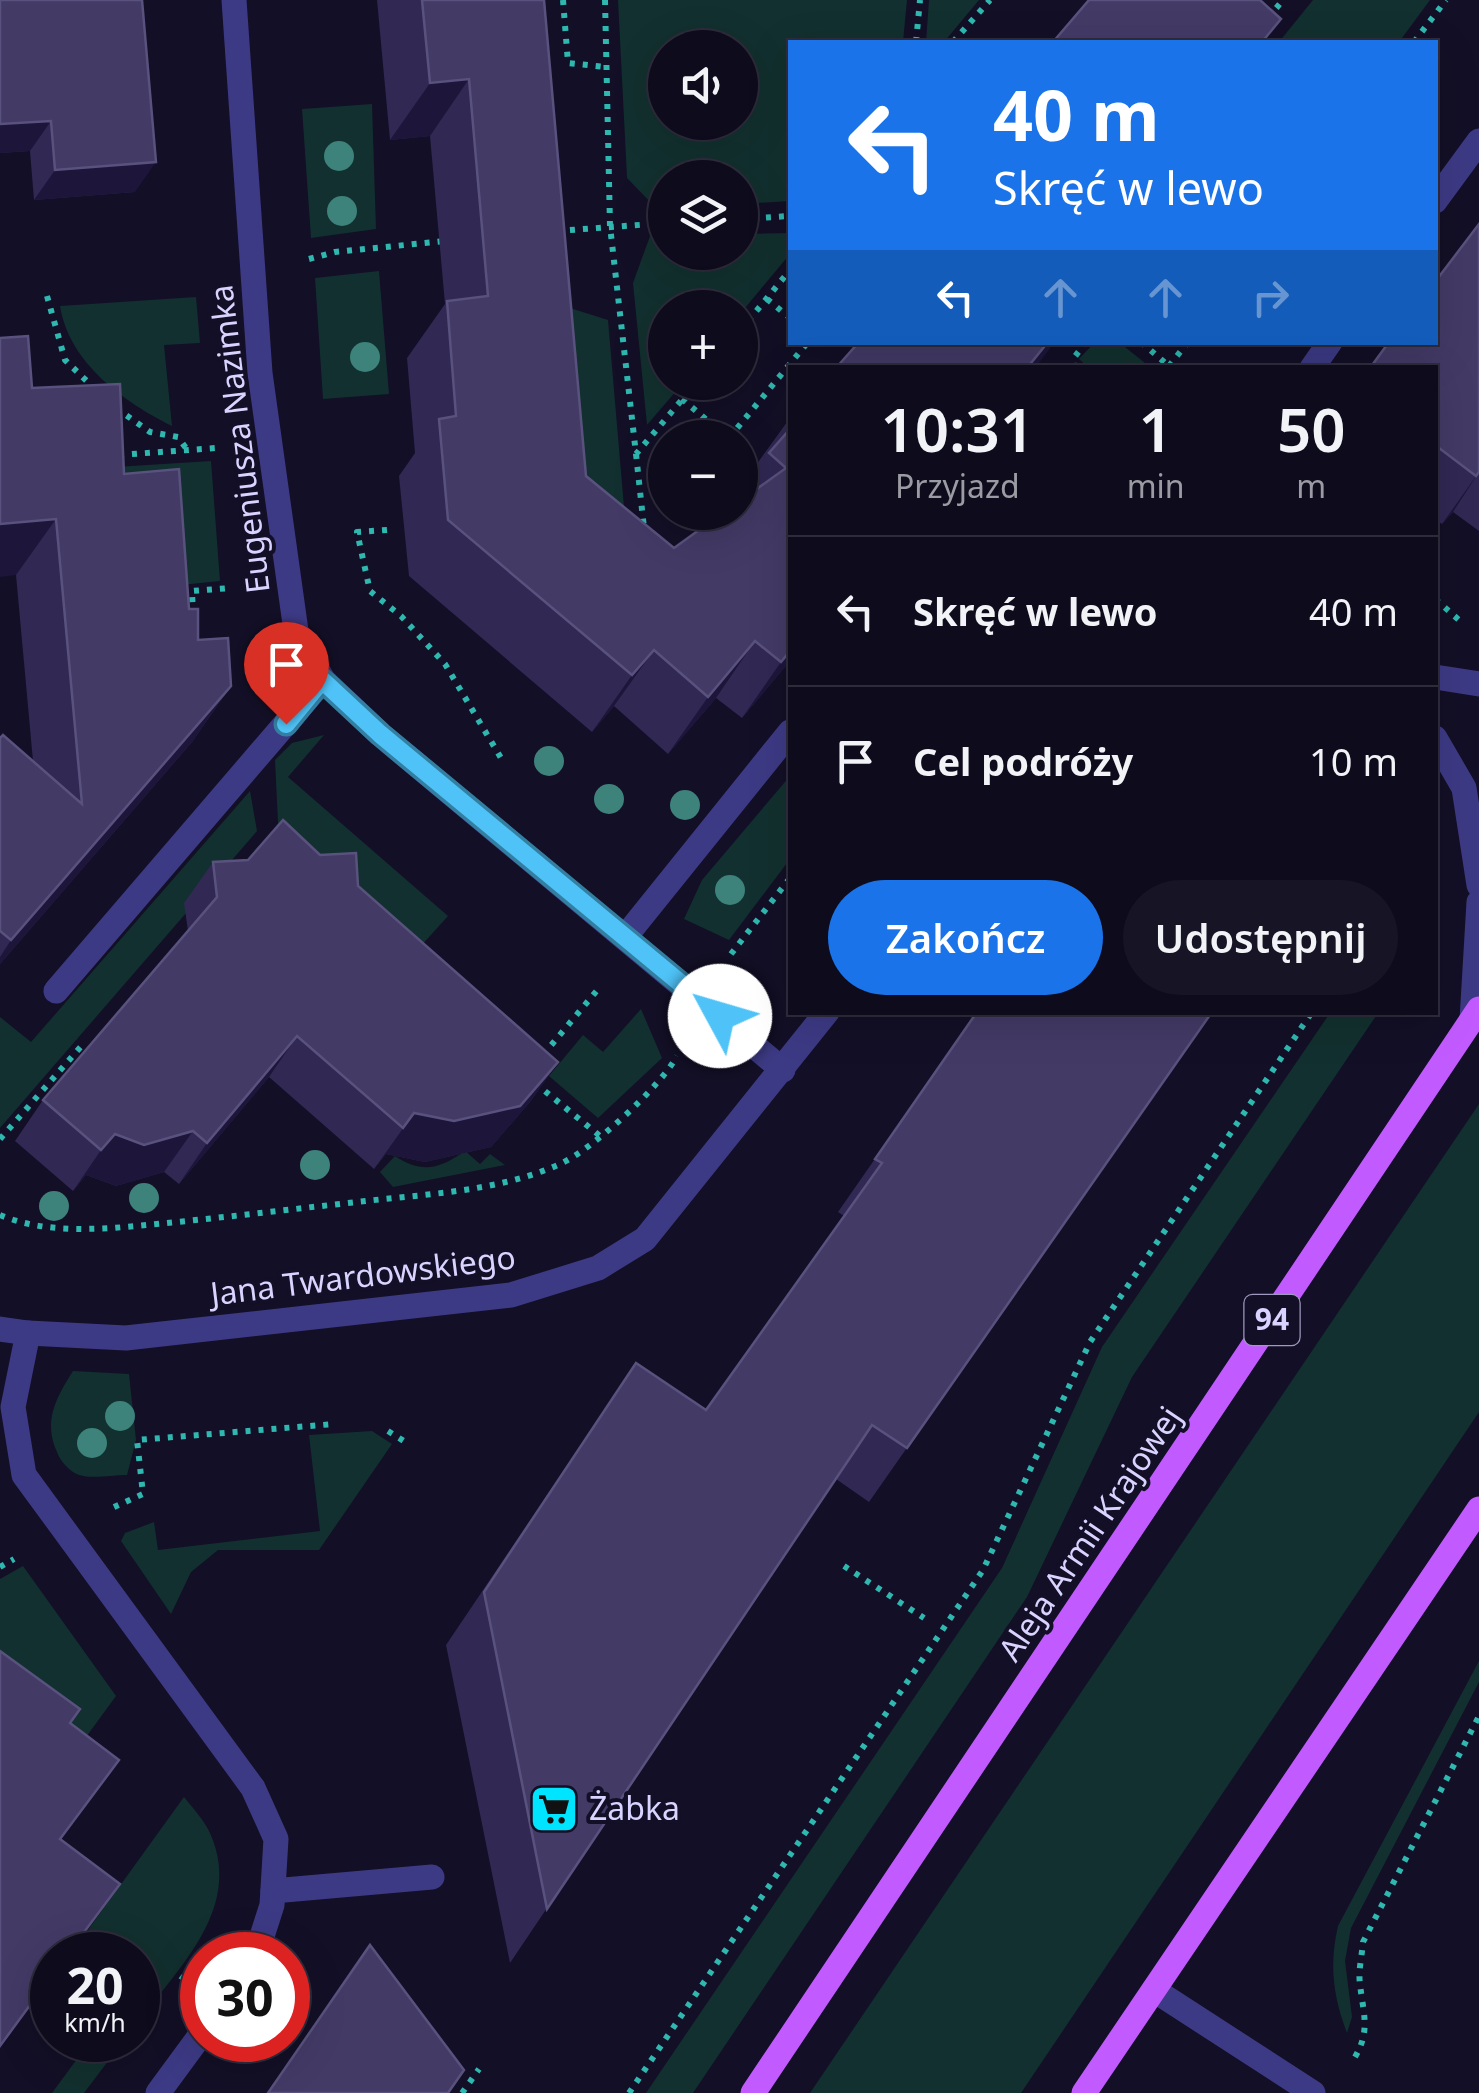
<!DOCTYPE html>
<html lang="pl">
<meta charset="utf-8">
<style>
:root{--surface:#0e0b1c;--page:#171425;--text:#f1f3f6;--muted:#9b9ba3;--line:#2e2b3b;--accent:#1a73e8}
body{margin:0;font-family:"Noto Sans",sans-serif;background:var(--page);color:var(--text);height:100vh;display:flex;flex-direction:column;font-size:38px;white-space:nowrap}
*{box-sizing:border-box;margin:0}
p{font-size:32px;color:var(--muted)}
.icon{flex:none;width:55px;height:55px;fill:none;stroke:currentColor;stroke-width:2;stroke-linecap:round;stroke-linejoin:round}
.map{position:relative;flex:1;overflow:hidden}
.drawer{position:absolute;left:788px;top:365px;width:650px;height:650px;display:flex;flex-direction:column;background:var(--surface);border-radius:0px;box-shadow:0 10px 40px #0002,0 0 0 2px var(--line)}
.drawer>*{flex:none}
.guide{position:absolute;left:788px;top:40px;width:650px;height:305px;border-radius:0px;box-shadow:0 10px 40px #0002,0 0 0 2px var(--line);background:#1a73e8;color:#fff;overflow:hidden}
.tools{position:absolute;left:648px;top:30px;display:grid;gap:20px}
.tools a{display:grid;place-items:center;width:110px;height:110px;border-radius:50%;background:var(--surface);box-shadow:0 10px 40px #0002,0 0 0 2px var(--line);font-size:50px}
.speed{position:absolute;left:30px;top:1932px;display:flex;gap:20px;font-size:50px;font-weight:700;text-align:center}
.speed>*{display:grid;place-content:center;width:130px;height:130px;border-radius:50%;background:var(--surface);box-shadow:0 10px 40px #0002,0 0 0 2px var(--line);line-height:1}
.speed small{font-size:25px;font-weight:400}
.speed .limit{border:15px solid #d22;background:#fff;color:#111}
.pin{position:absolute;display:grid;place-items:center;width:85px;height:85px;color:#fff;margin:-102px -42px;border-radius:50% 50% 50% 0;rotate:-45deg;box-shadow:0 0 10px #0007}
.pin .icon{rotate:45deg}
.me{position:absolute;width:110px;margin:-55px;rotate:309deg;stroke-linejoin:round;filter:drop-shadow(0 0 8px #0008)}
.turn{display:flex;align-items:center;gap:35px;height:210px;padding:0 40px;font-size:45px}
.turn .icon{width:130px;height:130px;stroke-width:2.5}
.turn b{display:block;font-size:70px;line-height:85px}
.lanes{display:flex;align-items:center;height:95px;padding:0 40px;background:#0003;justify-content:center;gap:50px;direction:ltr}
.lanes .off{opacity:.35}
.eta{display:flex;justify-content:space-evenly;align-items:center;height:170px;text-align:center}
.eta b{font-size:60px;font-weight:600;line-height:70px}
.primary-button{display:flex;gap:20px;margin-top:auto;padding:20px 40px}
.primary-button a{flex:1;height:115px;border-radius:60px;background:var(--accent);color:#fff;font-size:40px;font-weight:600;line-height:115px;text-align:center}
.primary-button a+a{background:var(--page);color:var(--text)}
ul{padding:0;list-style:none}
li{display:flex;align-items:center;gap:30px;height:150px;padding:0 40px;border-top:2px solid var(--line)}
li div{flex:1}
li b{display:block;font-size:38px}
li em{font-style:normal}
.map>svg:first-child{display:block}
</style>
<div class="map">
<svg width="1479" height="2093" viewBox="0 0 1479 2093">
<rect width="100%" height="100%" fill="#130f26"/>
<g fill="#12302f" fill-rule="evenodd">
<path d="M 618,0 L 907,0 L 903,42 L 790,42 L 790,201 L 740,204 L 740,178 L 665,178 L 665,207 L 656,208 L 627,178 ZM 665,48 L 740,48 L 740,122 L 665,122 Z"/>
<path d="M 929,0 L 979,0 L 944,42 L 926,42 Z"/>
<path d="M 1313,0 L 1430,0 L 1399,42 L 1279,42 Z"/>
<path d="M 372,104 L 376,229 L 311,238 L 302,109 Z"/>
<path d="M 790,233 L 790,254 L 740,314 L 740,308 L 665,308 L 665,382 L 683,383 L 647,425 L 633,283 L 650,236 L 665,235 L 665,252 L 740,252 L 740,234 Z"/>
<path d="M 379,271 L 389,394 L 323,399 L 315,278 Z"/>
<path d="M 196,297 L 200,343 L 164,345 L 172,426 C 124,402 69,363 60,306 Z"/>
<path d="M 551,302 L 608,320 L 632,600 L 579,570 Z"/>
<path d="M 1095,342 L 1120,343 L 1150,367 L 1088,367 L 1079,359 Z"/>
<path d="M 211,461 L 220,581 L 181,585 L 99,468 Z"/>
<path d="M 324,735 L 288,777 L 448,916 L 411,957 L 279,843 L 275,760 L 292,743 Z"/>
<path d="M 790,776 L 790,859 L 729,940 L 684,919 L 702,880 Z"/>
<path d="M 250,791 L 257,831 L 0,1128 L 0,1017 L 31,1042 Z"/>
<path d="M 641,1009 L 662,1058 L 598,1118 L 549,1076 L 583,1035 L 603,1052 Z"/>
<path d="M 1330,1013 L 1378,1013 L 1132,1377 L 1027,1597 L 693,2093 L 646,2093 L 1002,1568 L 1102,1347 Z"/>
<path d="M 1479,1104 L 1479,1412 L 1056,2041 L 1021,2093 L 810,2093 Z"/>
<path d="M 465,1151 L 480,1164 L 490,1154 L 505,1165 L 393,1187 L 380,1172 L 395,1156 C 422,1174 439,1169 465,1151 Z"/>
<path d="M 73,1371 L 129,1374 L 136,1440 L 127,1475 C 113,1475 92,1479 79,1475 C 70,1472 60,1461 57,1452 C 43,1421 56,1398 73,1371 Z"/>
<path d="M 372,1431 L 392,1444 L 319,1550 L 218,1550 L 191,1572 L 171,1614 L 121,1541 L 125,1533 L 154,1522 L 158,1550 L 320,1531 L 309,1435 Z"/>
<path d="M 23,1566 L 116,1696 L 67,1763 L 0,1715 L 0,1579 Z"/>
<path d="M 1479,1661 L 1479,1682 L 1351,1928 L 1345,1961 L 1352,2017 L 1347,2033 C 1333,1997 1329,1964 1338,1926 Z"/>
<path d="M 184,1797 C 192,1807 202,1818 208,1829 C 246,1905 180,1966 138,2022 L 138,1977 L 143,1969 L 138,1965 L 138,1955 L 123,1955 L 88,1930 Z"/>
<path d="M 91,2040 L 124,2040 L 84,2093 L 52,2093 Z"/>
</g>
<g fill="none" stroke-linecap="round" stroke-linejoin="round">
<g stroke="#2fb8b0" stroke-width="6" stroke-dasharray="5 8" stroke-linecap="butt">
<path d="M 563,0 L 568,63 L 606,67"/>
<path d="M 605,0 L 610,226 L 636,454 L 697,382"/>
<path d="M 1268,18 L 1283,0"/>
<path d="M 916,42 L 920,0"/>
<path d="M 953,42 L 990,0"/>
<path d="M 1414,42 L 1446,0"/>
<path d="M 740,219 L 790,216"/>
<path d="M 557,231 L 665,223"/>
<path d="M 309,259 L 335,252 L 445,241"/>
<path d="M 47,296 L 65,360 L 96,390"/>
<path d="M 767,299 L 790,318"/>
<path d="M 740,331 L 790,270"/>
<path d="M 1141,342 L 1171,368"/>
<path d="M 1169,366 L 1188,342"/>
<path d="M 1074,368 L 1073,359 L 1086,342"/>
<path d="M 682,399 L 728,438"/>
<path d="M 116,408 L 150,432 L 178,437 L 188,451"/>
<path d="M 729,438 L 808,342"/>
<path d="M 636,454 L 644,528"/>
<path d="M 119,455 L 216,448"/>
<path d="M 387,530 L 357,532 L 370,591 L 401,616 L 445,664 L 501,758"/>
<path d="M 1435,599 L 1459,620"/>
<path d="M 193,615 L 192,591 L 231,588"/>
<path d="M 731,954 L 790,878"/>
<path d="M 543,1055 L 599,988"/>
<path d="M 535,1083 L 600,1136"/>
<path d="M 0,1139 L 84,1043"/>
<path d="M 0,1215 C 36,1230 75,1230 113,1228 C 195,1221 276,1211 357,1202 C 424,1194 498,1192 560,1164 C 593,1149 660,1087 677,1056"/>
<path d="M 388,1431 L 407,1443"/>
<path d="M 114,1507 L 143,1494 L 137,1440 L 334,1424"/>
<path d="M 844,1566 L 924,1618"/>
<path d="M 0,1567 L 14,1559"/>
<path d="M 181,1980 L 198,1958"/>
<path d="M 1355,2057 C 1371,2030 1363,2013 1360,1984 C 1358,1971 1362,1956 1363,1942 L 1479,1716"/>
<path d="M 462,2093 L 479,2069"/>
<path d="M 629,2093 L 983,1570 L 1090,1342 L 1312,1012"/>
</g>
<g stroke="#3d3a85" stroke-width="25">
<path d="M 625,937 L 790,732"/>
<path d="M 56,991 L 323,680"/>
<path d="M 273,1891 L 432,1877"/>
</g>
<g stroke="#3d3a85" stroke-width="25">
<path d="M 234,0 L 260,373 L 296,631 L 323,680 L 381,735 L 783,1070"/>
<path d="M 1435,201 L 1479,141"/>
<path d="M 1312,368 L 1330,342"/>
<path d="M 1435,677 L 1479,684"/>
<path d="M 1435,738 L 1464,788 L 1479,885"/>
<path d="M 1472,1020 L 1479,902"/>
<path d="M 0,1329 L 28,1333 L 126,1338 L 511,1295 L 598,1268 L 645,1239 L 827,1012"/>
<path d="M 28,1333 L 13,1407 L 24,1475 L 253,1788 L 276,1839 L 272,1905 L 256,1955"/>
<path d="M 1154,1990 L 1313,2093"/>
<path d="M 158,2093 L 202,2033"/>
</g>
<g stroke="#c25bff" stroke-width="25">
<path d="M 753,2093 L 1479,1009"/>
<path d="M 1084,2093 L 1479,1509"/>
</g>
</g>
<g fill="#3d827b">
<circle cx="339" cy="156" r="15"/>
<circle cx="342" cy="211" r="15"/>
<circle cx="365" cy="357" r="15"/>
<circle cx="549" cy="761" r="15"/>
<circle cx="609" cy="799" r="15"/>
<circle cx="685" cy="805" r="15"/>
<circle cx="730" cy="890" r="15"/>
<circle cx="315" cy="1165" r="15"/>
<circle cx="144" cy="1198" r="15"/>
<circle cx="54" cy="1206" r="15"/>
<circle cx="120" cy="1416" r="15"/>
<circle cx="92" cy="1443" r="15"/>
</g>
<g fill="#312854">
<path d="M 0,0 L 135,192 L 34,200 L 30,151 L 0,153 Z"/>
<path d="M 377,0 L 544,0 L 586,476 L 674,548 L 740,512 L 740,495 L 749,481 L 746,479 L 790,418 L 790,661 L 742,718 L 716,698 L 668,754 L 614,706 L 592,732 L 409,576 L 399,476 L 415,453 L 407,358 L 445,304 L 430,136 L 390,140 Z"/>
<path d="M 1479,224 L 1479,531 L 1453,512 L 1442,524 L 1435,519 L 1435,368 Z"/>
<path d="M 32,388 L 124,474 L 189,609 L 198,640 L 231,686 L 192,742 L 0,964 L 0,738 L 33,761 L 16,575 Z"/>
<path d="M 320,855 L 358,886 L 558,1062 L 530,1102 L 491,1147 L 425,1162 L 386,1154 L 374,1169 L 269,1077 L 179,1184 L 164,1172 L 116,1186 L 86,1175 L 73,1191 L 15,1141 L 43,1100 L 188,931 L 184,903 L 213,862 Z"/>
<path d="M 977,1012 L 1212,1012 L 869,1502 L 836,1479 L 510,1963 L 446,1645 L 636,1363 L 706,1410 L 844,1216 L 838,1212 Z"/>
</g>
<g fill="#1d163a">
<path d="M 469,79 L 430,136 L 390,140 L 430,83 Z"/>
<path d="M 51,121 L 30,151 L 0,153 L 0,124 Z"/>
<path d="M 156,162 L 135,192 L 34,200 L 55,170 Z"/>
<path d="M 1048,342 L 1055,342 L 1035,368 L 1027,368 Z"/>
<path d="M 1479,472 L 1453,512 L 1442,524 Z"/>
<path d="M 56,519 L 16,575 L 0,577 L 0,524 Z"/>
<path d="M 755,641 L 716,698 L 668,754 L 708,697 Z"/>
<path d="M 654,650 L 614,706 L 592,732 L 632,675 Z"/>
<path d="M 790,651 L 790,661 L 742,718 L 781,662 Z"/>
<path d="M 231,686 L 192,742 L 0,964 L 0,957 L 11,940 Z"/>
<path d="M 297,1036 L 269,1077 L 179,1184 L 207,1143 Z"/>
<path d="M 558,1062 L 530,1102 L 491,1147 L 425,1162 L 386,1154 L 374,1169 L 414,1113 Z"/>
<path d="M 193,1131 L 164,1172 L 116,1186 L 86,1175 L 73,1191 L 101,1150 L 115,1134 Z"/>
<path d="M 120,1884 L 69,1955 L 67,1955 Z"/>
<path d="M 52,1975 L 52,1977 L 0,2048 L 0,2046 Z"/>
</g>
<g fill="#433a66" stroke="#5a527e" stroke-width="2.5">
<path d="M 0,0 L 142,0 L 156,162 L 55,170 L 51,121 L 0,124 Z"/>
<path d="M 422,0 L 544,0 L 586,476 L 674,548 L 724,512 L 740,512 L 740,501 L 786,468 L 769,453 L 790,429 L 790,651 L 781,662 L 755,641 L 708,697 L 654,650 L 632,675 L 448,520 L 439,419 L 456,416 L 447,301 L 488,296 L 469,79 L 430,83 Z"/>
<path d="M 1089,0 L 1260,0 L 1281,19 L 1262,42 L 1053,42 Z"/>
<path d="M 1479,224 L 1479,472 L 1476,476 L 1435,445 L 1435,368 L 1370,368 L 1389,342 L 1435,342 L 1435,282 Z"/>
<path d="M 28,336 L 32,388 L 120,384 L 124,474 L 179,469 L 189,609 L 198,609 L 198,640 L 228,638 L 231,686 L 11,940 L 0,931 L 0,738 L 3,735 L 82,804 L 56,519 L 0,524 L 0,338 Z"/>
<path d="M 859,342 L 1048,342 L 1027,368 L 836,368 Z"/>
<path d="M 283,820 L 320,855 L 356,853 L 358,886 L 558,1062 L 520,1106 L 454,1121 L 414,1113 L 403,1128 L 297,1036 L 207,1143 L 193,1131 L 144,1145 L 115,1134 L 101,1150 L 43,1100 L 217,897 L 213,862 L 248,860 Z"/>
<path d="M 977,1012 L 1212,1012 L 907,1448 L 872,1425 L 547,1909 L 484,1592 L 636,1363 L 706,1410 L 882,1163 L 875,1159 Z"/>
<path d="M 0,1651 L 80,1709 L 70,1723 L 119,1760 L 60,1839 L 120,1884 L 67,1955 L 52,1955 L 52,1975 L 0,2046 Z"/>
<path d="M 370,1945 L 464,2070 L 448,2093 L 268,2093 Z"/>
</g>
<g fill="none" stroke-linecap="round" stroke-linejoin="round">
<g stroke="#337fa1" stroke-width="25">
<path id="route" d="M 286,724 L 322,680 L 380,734 L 720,1016"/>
</g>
<use href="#route" stroke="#4fc3f7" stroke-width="18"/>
</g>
<defs>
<g id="supermarket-square" transform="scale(2.5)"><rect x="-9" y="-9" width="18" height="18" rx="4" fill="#00e5ff" stroke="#130f26"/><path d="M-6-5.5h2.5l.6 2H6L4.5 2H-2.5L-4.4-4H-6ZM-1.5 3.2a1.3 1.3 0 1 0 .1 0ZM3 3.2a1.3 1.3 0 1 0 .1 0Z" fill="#111"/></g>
</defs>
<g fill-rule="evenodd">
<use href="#supermarket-square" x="554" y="1809"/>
</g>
<g text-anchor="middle" stroke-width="8" stroke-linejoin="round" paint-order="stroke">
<rect fill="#130f26" stroke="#9e99be" stroke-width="2.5" x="1244.5" y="1295" width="55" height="50" rx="8"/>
<g font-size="30" font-weight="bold" fill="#d9d4ff">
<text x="1272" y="1330">94</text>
</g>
<g font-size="32" fill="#d9d4ff" stroke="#130f26">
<text transform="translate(240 439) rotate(-97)" y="11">Eugeniusza Nazimka</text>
<text transform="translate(363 1276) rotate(-7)" y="11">Jana Twardowskiego</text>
<text transform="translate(1090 1534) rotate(-56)" y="11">Aleja Armii Krajowej</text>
</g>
<g font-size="32" fill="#d9d4ff" stroke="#130f26" text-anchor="start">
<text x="589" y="1820">Żabka</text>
</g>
</g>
</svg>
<div class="tools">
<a><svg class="icon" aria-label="sound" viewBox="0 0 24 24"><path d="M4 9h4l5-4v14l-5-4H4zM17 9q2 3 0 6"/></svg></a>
<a><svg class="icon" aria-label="layers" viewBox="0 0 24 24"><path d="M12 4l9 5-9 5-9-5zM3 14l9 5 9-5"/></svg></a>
<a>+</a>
<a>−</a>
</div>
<div class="speed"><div>20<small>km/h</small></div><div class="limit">30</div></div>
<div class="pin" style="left:286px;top:724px;background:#d93025"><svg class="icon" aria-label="arrive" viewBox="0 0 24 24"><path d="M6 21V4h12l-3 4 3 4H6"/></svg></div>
<svg class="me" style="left:720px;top:1016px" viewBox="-20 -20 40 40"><circle r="19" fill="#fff"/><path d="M0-13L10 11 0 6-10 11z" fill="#4fc3f7"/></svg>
<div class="guide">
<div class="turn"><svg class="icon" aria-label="left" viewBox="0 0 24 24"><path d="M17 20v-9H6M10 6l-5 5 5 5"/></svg><div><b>40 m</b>Skręć w lewo</div></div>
<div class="lanes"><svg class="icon" aria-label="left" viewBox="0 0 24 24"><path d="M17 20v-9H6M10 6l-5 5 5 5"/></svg><svg class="icon off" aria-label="ahead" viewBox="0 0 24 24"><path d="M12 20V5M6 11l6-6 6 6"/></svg><svg class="icon off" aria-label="ahead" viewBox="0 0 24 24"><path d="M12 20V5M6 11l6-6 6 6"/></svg><svg class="icon off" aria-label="right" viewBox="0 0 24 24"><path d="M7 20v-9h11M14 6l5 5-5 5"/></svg></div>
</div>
<section class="drawer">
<div class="eta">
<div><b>10:31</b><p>Przyjazd</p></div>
<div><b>1</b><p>min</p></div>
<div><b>50</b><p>m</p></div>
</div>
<ul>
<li><svg class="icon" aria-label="left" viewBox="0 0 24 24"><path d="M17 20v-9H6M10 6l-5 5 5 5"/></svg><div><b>Skręć w lewo</b></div><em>40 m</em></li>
<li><svg class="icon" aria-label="arrive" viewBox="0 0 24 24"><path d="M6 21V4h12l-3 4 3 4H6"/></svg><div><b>Cel podróży</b></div><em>10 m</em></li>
</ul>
<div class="primary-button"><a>Zakończ</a><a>Udostępnij</a></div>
</section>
</div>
